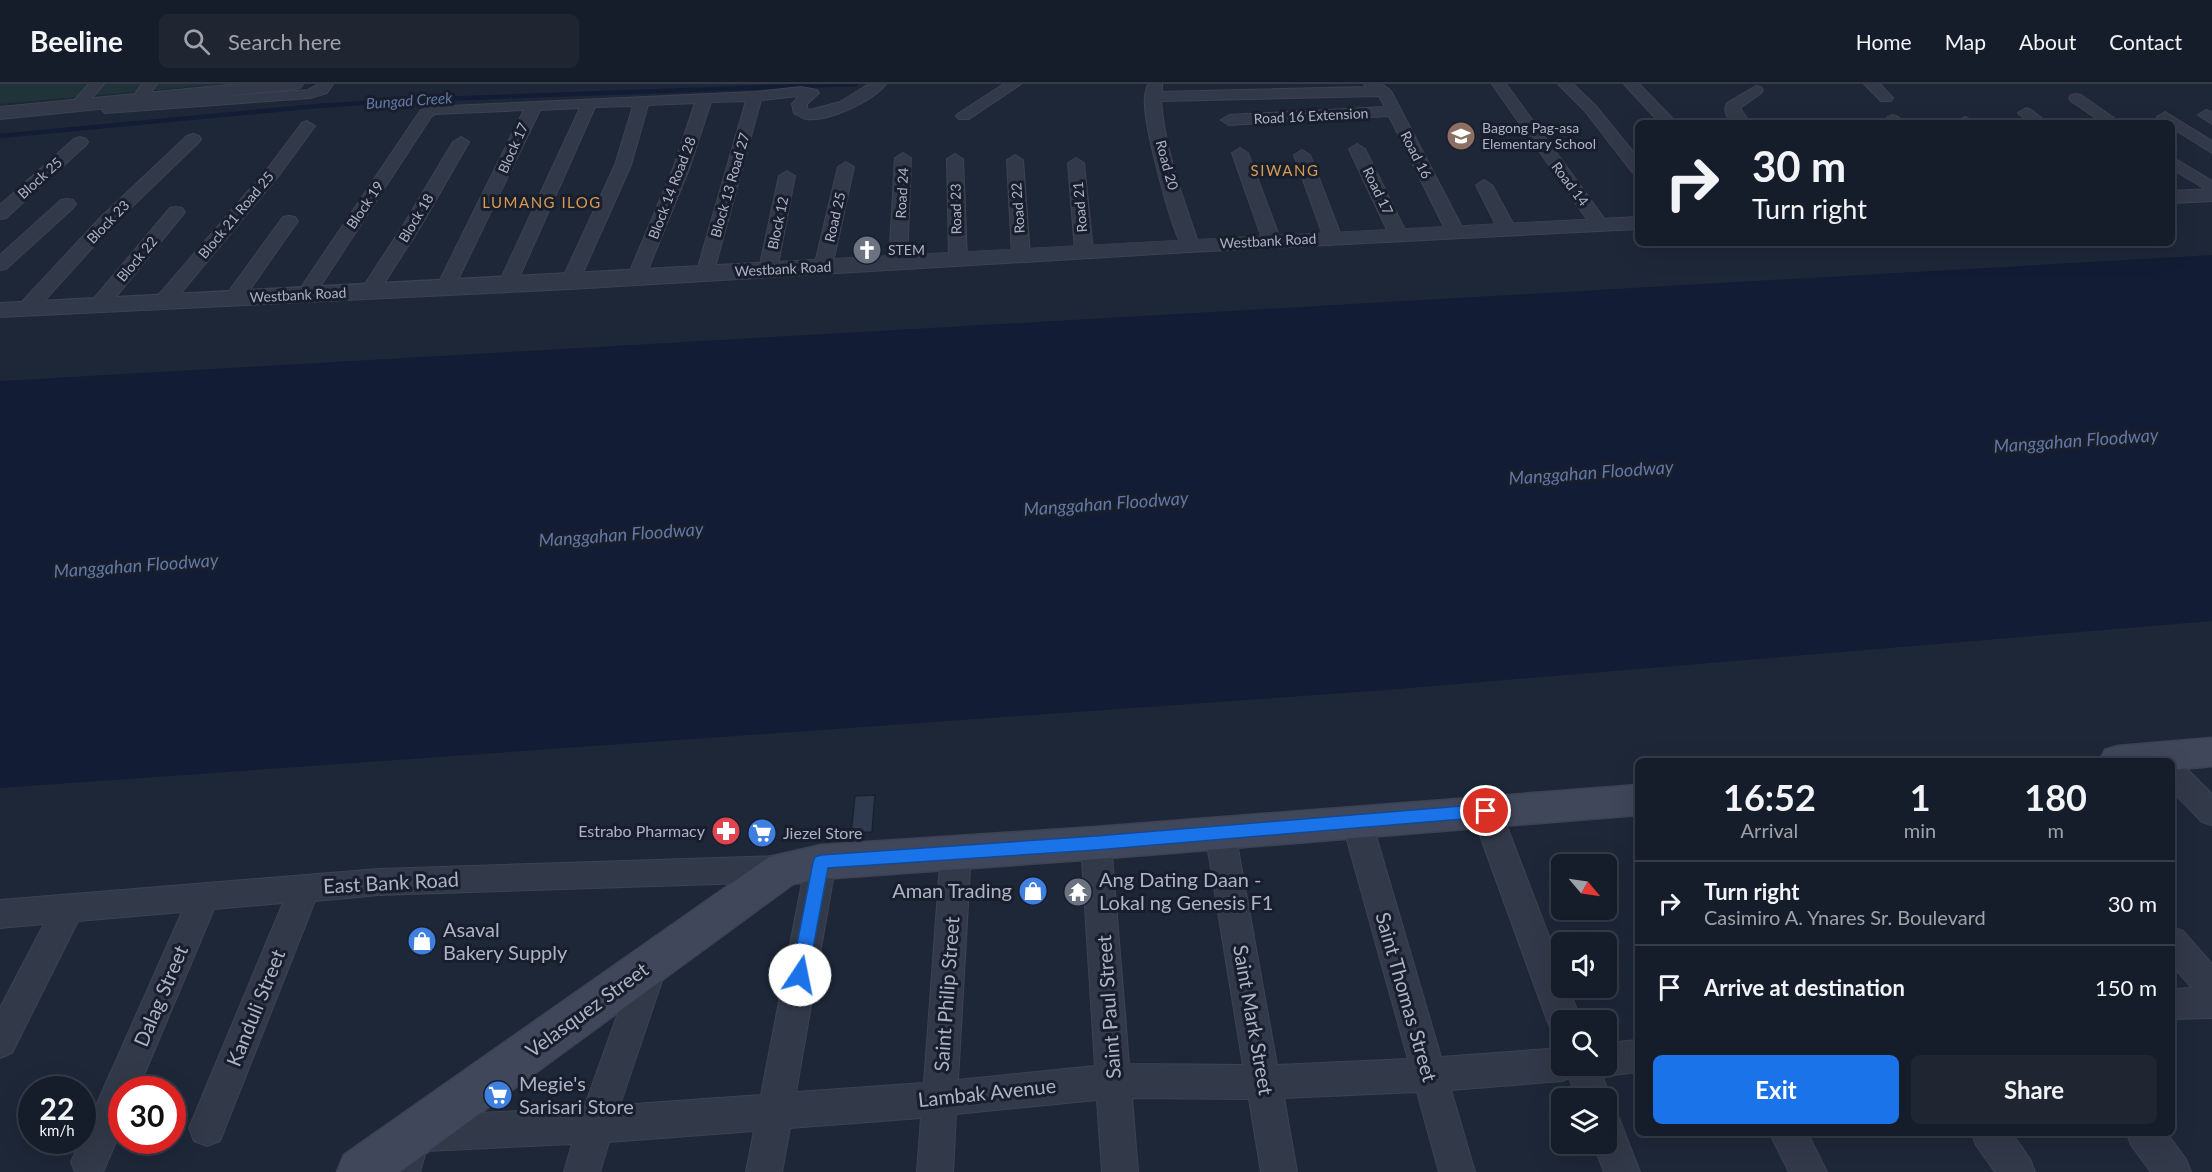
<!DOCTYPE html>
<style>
:root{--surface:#161d2a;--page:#1f2632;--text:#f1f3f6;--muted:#9ea2a8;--line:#353b47;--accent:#1a73e8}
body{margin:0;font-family:Lato,sans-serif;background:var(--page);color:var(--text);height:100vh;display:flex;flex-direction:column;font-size:22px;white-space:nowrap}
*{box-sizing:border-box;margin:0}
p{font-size:20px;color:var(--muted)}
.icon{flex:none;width:33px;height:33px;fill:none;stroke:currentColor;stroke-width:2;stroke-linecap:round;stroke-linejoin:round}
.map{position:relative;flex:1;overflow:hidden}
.drawer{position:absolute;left:1635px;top:674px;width:540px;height:378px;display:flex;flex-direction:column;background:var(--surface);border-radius:9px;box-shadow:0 6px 24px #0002,0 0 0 2px var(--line)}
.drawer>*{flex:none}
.guide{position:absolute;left:1635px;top:36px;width:540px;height:126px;border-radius:9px;box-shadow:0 6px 24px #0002,0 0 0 2px var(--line);background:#161d2a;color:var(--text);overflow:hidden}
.needle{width:39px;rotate:119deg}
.controls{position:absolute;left:1551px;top:770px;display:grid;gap:12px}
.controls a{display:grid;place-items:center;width:66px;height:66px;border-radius:9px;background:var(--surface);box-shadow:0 6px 24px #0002,0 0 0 2px var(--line);font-size:30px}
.speed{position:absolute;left:18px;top:992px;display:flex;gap:12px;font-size:30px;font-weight:700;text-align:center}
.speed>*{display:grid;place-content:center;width:78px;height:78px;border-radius:50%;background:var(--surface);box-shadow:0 6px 24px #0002,0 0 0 2px var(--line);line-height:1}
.speed small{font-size:15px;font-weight:400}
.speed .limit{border:9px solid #d22;background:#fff;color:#111}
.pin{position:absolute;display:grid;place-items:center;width:51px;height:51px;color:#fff;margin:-26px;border:3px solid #fff;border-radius:50%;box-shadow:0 2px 6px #0007}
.me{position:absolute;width:66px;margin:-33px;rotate:11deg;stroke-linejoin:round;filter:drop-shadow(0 0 4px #0008)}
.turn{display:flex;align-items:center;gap:21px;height:126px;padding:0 18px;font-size:27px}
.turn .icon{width:78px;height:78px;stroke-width:2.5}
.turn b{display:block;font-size:42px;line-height:51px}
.eta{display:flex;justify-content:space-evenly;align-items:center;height:102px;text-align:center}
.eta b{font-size:36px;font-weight:700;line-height:42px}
.cta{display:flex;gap:12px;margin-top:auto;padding:12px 18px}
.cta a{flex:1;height:69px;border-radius:9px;background:var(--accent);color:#fff;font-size:24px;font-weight:700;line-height:69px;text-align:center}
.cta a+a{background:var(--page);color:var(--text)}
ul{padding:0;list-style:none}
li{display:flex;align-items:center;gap:18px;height:84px;padding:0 18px;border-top:2px solid var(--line)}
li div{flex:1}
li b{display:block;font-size:22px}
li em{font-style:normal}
header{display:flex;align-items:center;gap:36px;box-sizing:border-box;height:84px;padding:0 30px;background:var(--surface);border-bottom:2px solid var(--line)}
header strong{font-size:28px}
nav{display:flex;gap:33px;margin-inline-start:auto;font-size:21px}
.search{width:420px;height:54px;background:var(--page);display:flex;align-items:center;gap:15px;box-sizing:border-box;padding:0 21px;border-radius:9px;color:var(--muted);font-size:22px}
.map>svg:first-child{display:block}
</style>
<header>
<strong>Beeline</strong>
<div class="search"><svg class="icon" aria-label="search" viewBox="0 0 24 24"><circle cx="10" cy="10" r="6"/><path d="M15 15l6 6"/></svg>Search here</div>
<nav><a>Home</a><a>Map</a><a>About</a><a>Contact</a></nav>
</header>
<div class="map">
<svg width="2212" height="1088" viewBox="0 0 2212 1088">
<rect width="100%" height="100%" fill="#1e2738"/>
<path fill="#203339" d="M 0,0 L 222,0 L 0,20 Z"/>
<path fill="#121d35" d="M 2212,171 L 2212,537 L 1387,606 L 0,704 L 0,297 Z"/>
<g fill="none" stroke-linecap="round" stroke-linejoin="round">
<path stroke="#121d35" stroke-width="4.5" d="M 0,52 L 317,22 L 410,16 L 856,0"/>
</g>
<path fill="#303a4f" stroke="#1a202e" stroke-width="1.5" d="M 875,711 L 872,748 L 851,749 L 855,712 Z"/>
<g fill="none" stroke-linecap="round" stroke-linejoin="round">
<g stroke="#3c4251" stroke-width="2">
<g id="minor">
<path d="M 89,0 L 104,0 L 82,25 L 72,25 L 69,22 Z"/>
<path d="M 142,0 L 157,0 L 143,19 L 308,6 L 319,0 L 333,0 L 327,9 L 310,14 L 105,29 L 102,26 L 108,16 L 118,16 L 120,21 L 131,20 L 130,17 Z"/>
<path d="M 869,0 L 886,0 C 873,17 828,38 806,35 C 802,34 798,31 794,29 L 792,20 L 799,12 L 761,16 L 712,194 L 698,194 L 696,190 L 746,17 L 711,18 L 689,85 L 643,198 L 629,198 L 627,194 L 673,85 L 695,19 L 648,21 L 631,81 L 577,202 L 563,202 L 561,198 L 615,81 L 633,22 L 595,23 L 514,205 L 500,205 L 498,201 L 580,24 L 540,26 L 452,208 L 438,208 L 436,204 L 524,26 L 435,30 L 431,33 L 312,215 L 298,215 L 296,211 L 420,27 L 426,23 L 755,8 L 801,3 L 817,6 L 819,9 L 807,20 L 807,24 L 810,26 L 840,18 Z"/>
<path d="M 1004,0 L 1021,0 L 969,35 L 959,35 L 956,32 L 959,29 Z"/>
<path d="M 1148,0 L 1162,0 L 1162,8 L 1366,3 L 1364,0 L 1382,0 L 1391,7 L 1464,147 L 1461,151 L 1449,151 L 1446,147 L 1389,32 L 1229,41 L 1221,36 L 1229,31 L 1385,23 L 1379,12 L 1161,17 C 1165,67 1183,114 1199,161 L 1196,165 L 1184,165 C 1171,146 1142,36 1145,13 C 1145,9 1147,4 1148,0 Z"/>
<path d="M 1492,0 L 1506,0 L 1609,141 L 1606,145 L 1594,145 Z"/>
<path d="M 1558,0 L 1573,0 L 1595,21 L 1638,74 L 1638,90 L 1632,88 L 1585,27 Z"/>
<path d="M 1624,0 L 1639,0 L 1677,39 L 1660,39 Z"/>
<path d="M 1864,0 L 1880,0 L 1893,14 L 1891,17 L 1881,17 Z"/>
<path d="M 1756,2 L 1761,3 L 1763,6 L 1761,9 L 1740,24 L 1750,39 L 1733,39 C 1727,33 1723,28 1727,19 Z"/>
<path d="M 2076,10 L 2081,11 L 2121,39 L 2103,39 L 2071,17 L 2069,14 L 2071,11 Z"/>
<path d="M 2026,24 L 2031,26 L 2048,39 L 2030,39 L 2018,29 Z"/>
<path d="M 2206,26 L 2212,28 L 2212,40 L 2198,31 Z"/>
<path d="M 2165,28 L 2212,57 L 2212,69 L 2172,44 L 2172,39 L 2160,36 L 2157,33 Z"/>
<path d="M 1893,31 L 1898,33 L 1904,39 L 1887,39 L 1885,36 L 1888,33 Z"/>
<path d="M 1966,33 L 1976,39 L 1959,39 L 1961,35 Z"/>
<path d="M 307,37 L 315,42 L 280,90 L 170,222 L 156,222 L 154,218 L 156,214 L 268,84 L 302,39 Z"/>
<path d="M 193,50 L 199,52 L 201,55 L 199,58 L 113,141 L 33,229 L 19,229 L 16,225 L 19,221 L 101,133 L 187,52 Z"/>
<path d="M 80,53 L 86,55 L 88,58 L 86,61 L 6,134 L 0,135 L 0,121 L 74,55 Z"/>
<path d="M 461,53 L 469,58 L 422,140 L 376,212 L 362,212 L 360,208 L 404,140 L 453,58 Z"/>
<path d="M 1357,60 L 1365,65 L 1407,150 L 1404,154 L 1392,154 L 1389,150 L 1349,65 Z"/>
<path d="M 1240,64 L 1248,69 L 1281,157 L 1278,161 L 1266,161 L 1263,157 L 1232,69 Z"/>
<path d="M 1302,66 L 1310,71 L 1342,154 L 1339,158 L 1327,158 L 1324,154 L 1294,71 Z"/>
<path d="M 903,69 L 911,74 L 907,179 L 904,183 L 892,183 L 889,179 L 895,74 Z"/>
<path d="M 955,70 L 963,75 L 967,175 L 964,179 L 952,179 L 949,175 L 947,75 Z"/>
<path d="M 1015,71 L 1023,76 L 1030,172 L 1027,176 L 1015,176 L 1012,172 L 1007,76 Z"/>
<path d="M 2172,73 L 2212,97 L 2212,109 L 2172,85 Z"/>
<path d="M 1076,74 L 1084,79 L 1093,167 L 1090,171 L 1078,171 L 1075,167 L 1068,79 Z"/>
<path d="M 846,78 L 854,83 L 832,183 L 829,187 L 817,187 L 814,183 L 838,83 Z"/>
<path d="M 787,87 L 795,92 L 777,185 L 774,189 L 762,189 L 759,185 L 779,92 Z"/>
<path d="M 1484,96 L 1492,101 L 1516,145 L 1513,149 L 1501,149 L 1498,145 L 1476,101 Z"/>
<path d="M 67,115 L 73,116 L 76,120 L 73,124 L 6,185 L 0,186 L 0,171 L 61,116 Z"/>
<path d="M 176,123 L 182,124 L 185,128 L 105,226 L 91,226 L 88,222 L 91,218 L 170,124 Z"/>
<path d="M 289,132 L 295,133 L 298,137 L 241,218 L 227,218 L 225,214 L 227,210 L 283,133 Z"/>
<path d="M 2172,677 L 2182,680 L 2212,710 L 2212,741 L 2202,738 L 2172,707 Z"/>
<path d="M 1486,715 L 1496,719 L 1501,727 L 1562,886 L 1562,903 L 1568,903 L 1581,936 L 1562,936 L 1562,951 L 1552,947 L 1547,936 L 1471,727 L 1476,719 Z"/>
<path d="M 1357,726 L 1367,729 L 1372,738 L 1441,973 L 1562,964 L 1562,981 L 1606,981 L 1606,959 L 1638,956 L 1638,988 L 1606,992 L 1602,991 L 1611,1014 L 1606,1026 L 1606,1014 L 1577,1014 L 1569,994 L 1562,997 L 1451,1006 L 1475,1088 L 1439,1088 L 1417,1008 L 1284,1014 L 1297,1088 L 1261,1088 L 1249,1015 L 1132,1014 L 1138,1088 L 1102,1088 L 1097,1016 L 956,1030 L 953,1088 L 917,1088 L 921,1034 L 790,1044 L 782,1088 L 746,1088 L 754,1047 L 609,1058 L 600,1088 L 564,1088 L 572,1060 L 426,1067 L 420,1088 L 384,1088 L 400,1037 L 413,1032 L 584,1024 L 636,879 L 641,869 L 652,864 L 663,869 L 668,879 L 620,1021 L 761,1011 L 806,778 L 810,769 L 821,765 L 832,769 L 836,778 L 796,1008 L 924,999 L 941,767 L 945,758 L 956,754 L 967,758 L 971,767 L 958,996 L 1095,982 L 1081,759 L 1085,750 L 1096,746 L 1107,750 L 1111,759 L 1129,980 L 1243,981 L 1205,748 L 1210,739 L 1220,736 L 1230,739 L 1235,748 L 1277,981 L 1408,975 L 1342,738 L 1347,729 Z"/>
<path d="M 783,772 L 794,776 L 798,785 L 794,794 L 783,798 L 379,811 L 315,817 L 220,1057 L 207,1062 L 194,1057 L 189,1044 L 283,819 L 214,825 L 138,1005 L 122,1005 L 122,1044 L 103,1088 L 75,1088 L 71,1078 L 182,828 L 78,837 L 12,969 L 0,974 L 0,924 L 44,840 L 0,844 L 0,816 L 379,785 Z"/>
<path d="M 2172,843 L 2183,847 L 2212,880 L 2212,934 L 2172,935 L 2172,905 L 2192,904 L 2172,881 Z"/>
<path d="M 1606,1029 L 1619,1034 L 1640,1088 L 1604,1088 L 1593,1059 L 1606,1059 Z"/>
<path d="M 1769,1048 L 1807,1048 L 1827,1088 L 1789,1088 Z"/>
<path d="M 1971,1048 L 2011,1048 L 2030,1075 L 2035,1088 L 1995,1088 L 1976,1061 Z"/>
<path d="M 2126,1048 L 2166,1048 L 2186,1075 L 2191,1088 L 2151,1088 L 2131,1061 Z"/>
</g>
</g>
<g stroke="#3c4251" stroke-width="2">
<g id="tertiary">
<path d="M 239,0 L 303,0 L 300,4 L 294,5 L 0,35 L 0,23 Z"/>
<path d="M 2212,105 L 2212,117 L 2172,119 L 2172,107 Z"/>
<path d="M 1638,133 L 1638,145 L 1190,168 L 570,205 L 0,233 L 0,219 C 546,192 1092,159 1638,133 Z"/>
</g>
</g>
<g stroke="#3c4251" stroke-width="3">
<g id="secondary">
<path d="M 2212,654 L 2212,682 L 2172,686 L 2172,676 L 2100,676 L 2105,666 L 2118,662 Z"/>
<path d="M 1638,701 L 1638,731 L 1096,775 L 821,795 L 793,800 L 400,1088 L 337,1088 L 344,1071 L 769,773 L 821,761 L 1096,743 Z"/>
</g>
</g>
<use href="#minor" fill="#323948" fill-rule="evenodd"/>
<use href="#tertiary" fill="#323948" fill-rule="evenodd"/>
<use href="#secondary" fill="#40475b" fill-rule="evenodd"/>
</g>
<path fill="#1a73e8" stroke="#114b97" stroke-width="1.5" d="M 1486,720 L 1491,722 L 1494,727 L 1491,731 L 1486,733 L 1096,766 L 828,784 L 808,891 L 806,896 L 800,899 L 793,896 L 791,891 L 813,778 L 815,773 L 821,771 L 1096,752 Z"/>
<defs>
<g id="school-disc" transform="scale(1.5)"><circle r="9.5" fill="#8d6e63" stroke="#181e2c"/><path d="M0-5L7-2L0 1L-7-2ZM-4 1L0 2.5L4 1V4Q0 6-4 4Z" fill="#fff"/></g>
<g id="church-disc" transform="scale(1.5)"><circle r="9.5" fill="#6b7280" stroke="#181e2c"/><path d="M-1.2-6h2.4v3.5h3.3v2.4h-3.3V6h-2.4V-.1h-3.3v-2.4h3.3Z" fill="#fff"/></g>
<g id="pharmacy-disc" transform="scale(1.5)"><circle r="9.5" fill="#e0444e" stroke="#181e2c"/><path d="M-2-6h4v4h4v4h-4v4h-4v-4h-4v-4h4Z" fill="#fff"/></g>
<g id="supermarket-disc" transform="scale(1.5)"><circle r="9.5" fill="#3f7fe0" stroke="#181e2c"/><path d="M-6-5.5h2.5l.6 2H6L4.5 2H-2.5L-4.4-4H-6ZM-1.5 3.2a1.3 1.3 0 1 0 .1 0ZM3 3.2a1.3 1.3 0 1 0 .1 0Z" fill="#fff"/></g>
<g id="shop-disc" transform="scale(1.5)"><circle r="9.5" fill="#3f7fe0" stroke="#181e2c"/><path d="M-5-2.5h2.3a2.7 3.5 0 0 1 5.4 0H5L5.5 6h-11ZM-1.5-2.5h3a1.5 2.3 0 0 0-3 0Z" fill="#fff"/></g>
<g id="temple-disc" transform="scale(1.5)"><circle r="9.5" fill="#6b7280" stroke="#181e2c"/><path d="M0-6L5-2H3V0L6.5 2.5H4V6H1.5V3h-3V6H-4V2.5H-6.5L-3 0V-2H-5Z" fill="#fff"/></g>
</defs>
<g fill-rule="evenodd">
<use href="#school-disc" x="1461" y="52"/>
<use href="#church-disc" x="867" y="166"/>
<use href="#pharmacy-disc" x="726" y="747"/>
<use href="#supermarket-disc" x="762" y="749"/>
<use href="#shop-disc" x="1033" y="807"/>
<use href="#temple-disc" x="1078" y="808"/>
<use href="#shop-disc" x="422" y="857"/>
<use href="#supermarket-disc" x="498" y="1011"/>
</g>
<g text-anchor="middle" stroke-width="6" stroke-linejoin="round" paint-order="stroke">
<g font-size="14" fill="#acb3c5" stroke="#181e2c">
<text transform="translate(1311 32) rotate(-3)" y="5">Road 16 Extension</text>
<text transform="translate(513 64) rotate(-66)" y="5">Block 17</text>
<text transform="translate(1416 71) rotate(63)" y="5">Road 16</text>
<text transform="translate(1167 81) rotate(75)" y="5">Road 20</text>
<text transform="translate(40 94) rotate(-42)" y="5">Block 25</text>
<text transform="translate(1570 100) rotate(53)" y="5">Road 14</text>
<text transform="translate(730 101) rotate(-74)" y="5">Block 13 Road 27</text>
<text transform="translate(672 104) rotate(-69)" y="5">Block 14 Road 28</text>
<text transform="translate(1378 107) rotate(64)" y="5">Road 17</text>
<text transform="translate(902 109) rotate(-87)" y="5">Road 24</text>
<text transform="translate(365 121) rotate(-56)" y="5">Block 19</text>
<text transform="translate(1080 123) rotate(-95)" y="5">Road 21</text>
<text transform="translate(1018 124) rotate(-94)" y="5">Road 22</text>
<text transform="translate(956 125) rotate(-91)" y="5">Road 23</text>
<text transform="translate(236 131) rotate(-50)" y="5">Block 21 Road 25</text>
<text transform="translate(835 133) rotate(-77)" y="5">Road 25</text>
<text transform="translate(416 134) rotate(-59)" y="5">Block 18</text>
<text transform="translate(108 138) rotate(-46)" y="5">Block 23</text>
<text transform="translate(778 139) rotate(-78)" y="5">Block 12</text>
<text transform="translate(1268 157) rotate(-3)" y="5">Westbank Road</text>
<text transform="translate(137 175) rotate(-50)" y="5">Block 22</text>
<text transform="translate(783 185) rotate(-3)" y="5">Westbank Road</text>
<text transform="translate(298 211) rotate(-3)" y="5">Westbank Road</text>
</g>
<g font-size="14" fill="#acb3c5" stroke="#181e2c" text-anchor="start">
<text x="1482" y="49">Bagong Pag-asa<tspan x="1482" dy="16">Elementary School</tspan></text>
<text x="888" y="171">STEM</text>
</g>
<g font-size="15" font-style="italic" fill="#6278a7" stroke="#181e2c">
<text transform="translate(409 17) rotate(-4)" y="5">Bungad Creek</text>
</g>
<g font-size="15" letter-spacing="1.5" fill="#d99b53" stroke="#181e2c">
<text x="1285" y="92">SIWANG</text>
<text x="542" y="124">LUMANG ILOG</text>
</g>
<g font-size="16" fill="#acb3c5" stroke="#181e2c" text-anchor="end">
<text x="705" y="753">Estrabo Pharmacy</text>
<text x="783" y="755" text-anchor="start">Jiezel Store</text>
</g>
<g font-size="18" font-style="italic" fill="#6278a7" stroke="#181e2c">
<text transform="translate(2076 357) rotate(-4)" y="6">Manggahan Floodway</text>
<text transform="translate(1591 389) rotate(-4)" y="6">Manggahan Floodway</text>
<text transform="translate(1106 420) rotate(-4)" y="6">Manggahan Floodway</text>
<text transform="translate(621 451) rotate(-4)" y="6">Manggahan Floodway</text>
<text transform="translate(136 482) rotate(-4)" y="6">Manggahan Floodway</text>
</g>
<g font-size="20" fill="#acb3c5" stroke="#181e2c" text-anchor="start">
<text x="1099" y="803">Ang Dating Daan -<tspan x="1099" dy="23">Lokal ng Genesis F1</tspan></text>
<text x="1012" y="814" text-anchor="end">Aman Trading</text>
<text x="443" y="853">Asaval<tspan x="443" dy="23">Bakery Supply</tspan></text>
<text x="519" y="1007">Megie's<tspan x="519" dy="23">Sarisari Store</tspan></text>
</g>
<g font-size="20" fill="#acb3c5" stroke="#181e2c">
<text transform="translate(391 799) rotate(-3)" y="7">East Bank Road</text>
<text transform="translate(947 910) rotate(-86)" y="7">Saint Philip Street</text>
<text transform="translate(161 912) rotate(-67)" y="7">Dalag Street</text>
<text transform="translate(1406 913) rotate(74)" y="7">Saint Thomas Street</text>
<text transform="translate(1109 923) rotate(-94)" y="7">Saint Paul Street</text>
<text transform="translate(256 924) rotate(-68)" y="7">Kanduli Street</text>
<text transform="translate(587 926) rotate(-36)" y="7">Velasquez Street</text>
<text transform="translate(1253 936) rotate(80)" y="7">Saint Mark Street</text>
<text transform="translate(987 1009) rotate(-6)" y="7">Lambak Avenue</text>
</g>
</g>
</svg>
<div class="controls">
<a><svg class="needle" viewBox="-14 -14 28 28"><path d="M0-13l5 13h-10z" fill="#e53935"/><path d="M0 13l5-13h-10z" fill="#9ea2a8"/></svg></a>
<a><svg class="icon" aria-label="sound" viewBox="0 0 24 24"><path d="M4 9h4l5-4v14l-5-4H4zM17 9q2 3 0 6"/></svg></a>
<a><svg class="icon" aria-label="search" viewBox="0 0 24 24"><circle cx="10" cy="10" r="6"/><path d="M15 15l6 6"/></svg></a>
<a><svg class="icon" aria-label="layers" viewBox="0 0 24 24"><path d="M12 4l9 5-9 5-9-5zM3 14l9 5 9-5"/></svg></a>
</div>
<div class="speed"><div>22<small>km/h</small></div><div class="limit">30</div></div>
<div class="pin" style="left:1486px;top:727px;background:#d93025"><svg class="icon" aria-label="arrive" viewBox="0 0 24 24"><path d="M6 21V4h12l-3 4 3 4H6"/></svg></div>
<svg class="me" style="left:800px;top:891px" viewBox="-20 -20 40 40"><circle r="19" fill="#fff"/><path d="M0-13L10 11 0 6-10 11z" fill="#1a73e8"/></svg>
<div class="guide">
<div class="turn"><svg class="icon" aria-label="right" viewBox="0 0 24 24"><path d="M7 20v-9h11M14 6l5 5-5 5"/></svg><div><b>30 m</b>Turn right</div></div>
</div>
<section class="drawer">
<div class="eta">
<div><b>16:52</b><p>Arrival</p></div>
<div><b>1</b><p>min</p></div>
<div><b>180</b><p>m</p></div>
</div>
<ul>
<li><svg class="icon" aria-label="right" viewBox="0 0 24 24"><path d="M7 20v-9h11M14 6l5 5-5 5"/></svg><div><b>Turn right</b><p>Casimiro A. Ynares Sr. Boulevard</p></div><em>30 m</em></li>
<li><svg class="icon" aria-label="arrive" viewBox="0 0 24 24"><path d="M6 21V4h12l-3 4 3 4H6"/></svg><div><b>Arrive at destination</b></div><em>150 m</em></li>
</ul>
<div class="cta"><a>Exit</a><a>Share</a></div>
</section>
</div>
